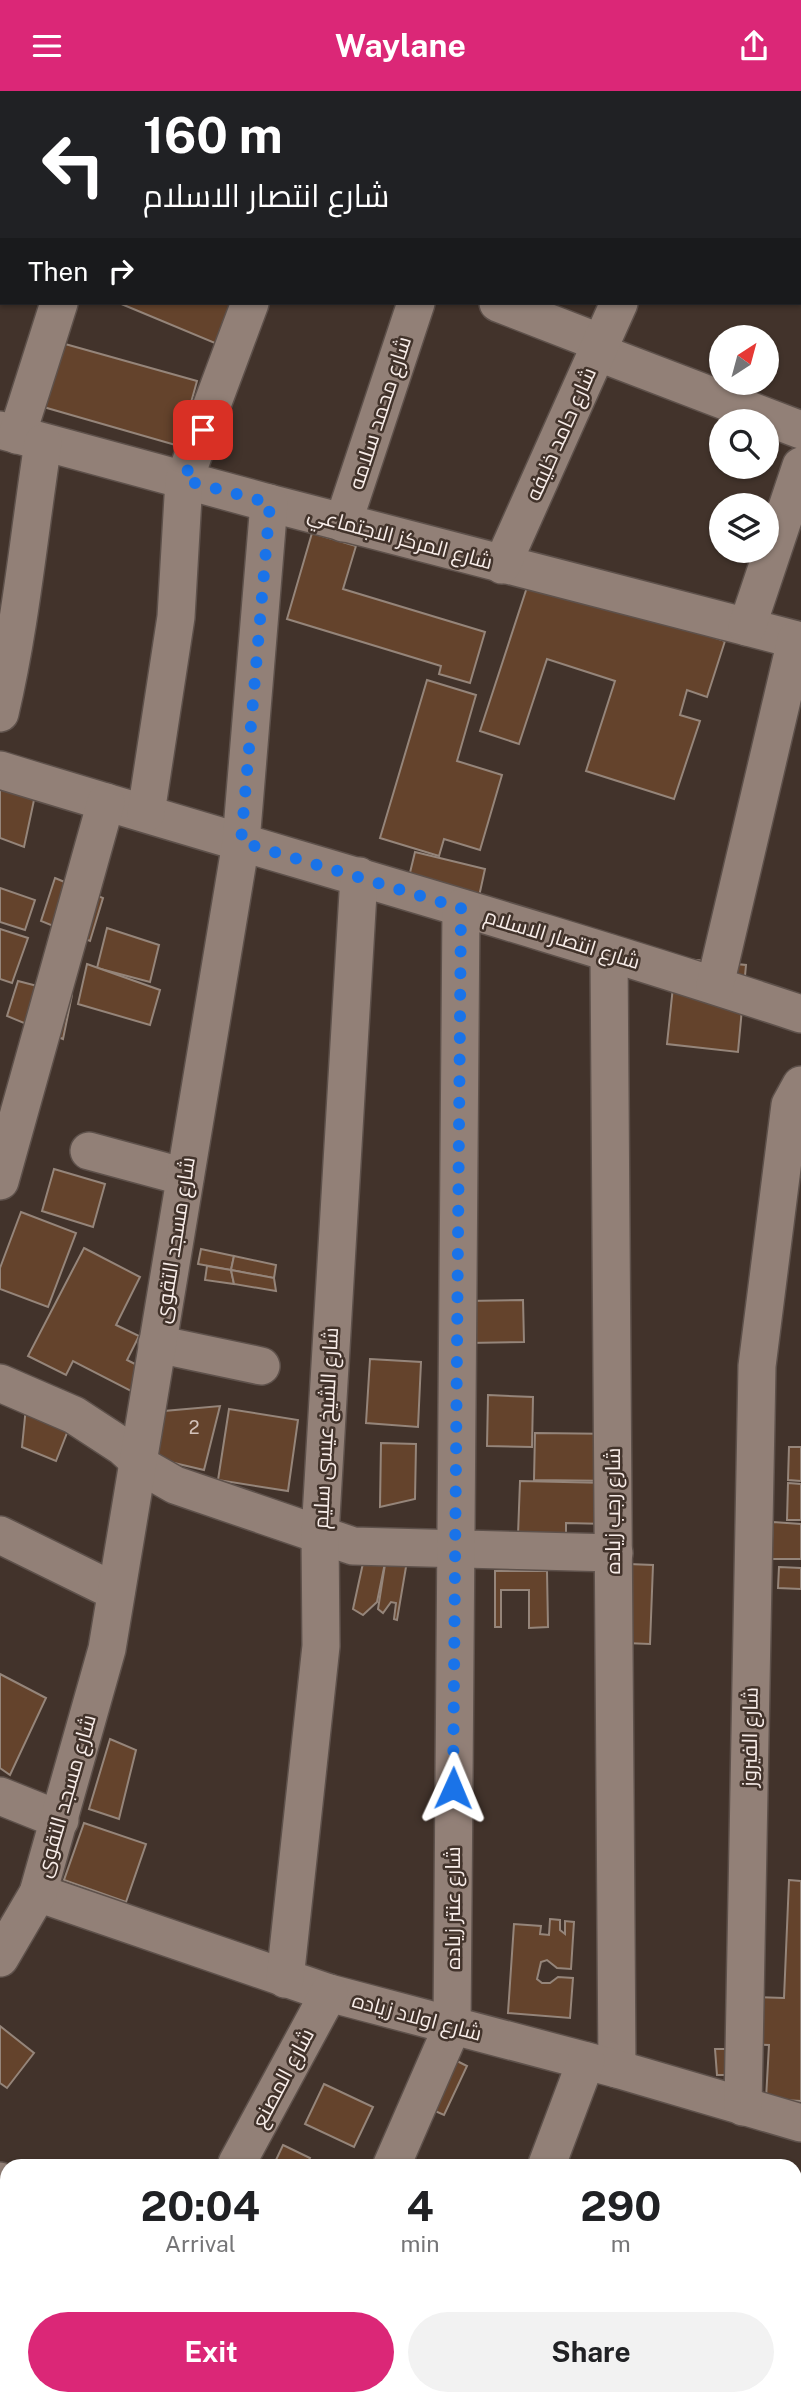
<!DOCTYPE html>
<meta charset="utf-8">
<style>
:root{--surface:#fff;--page:#f2f2f2;--text:#202124;--muted:#757577;--accent:#db2777}
body{margin:0;font-family:"Public Sans",Cairo,sans-serif;background:var(--page);color:var(--text);height:100vh;display:flex;flex-direction:column;font-size:26px;white-space:nowrap}
*{box-sizing:border-box;margin:0}
p{font-size:23px;color:var(--muted)}
.icon{flex:none;width:38px;height:38px;fill:none;stroke:currentColor;stroke-width:2;stroke-linecap:round;stroke-linejoin:round}
.map{position:relative;flex:1;overflow:hidden}
.side{position:absolute;left:0px;top:2068px;width:802px;height:247px;display:flex;flex-direction:column;background:var(--surface);border-radius:21px 21px 0 0;box-shadow:0 2px 5px #0004}
.side>*{flex:none}
.top-card{position:absolute;left:0px;top:0px;width:802px;height:214px;box-shadow:0 2px 5px #0004;background:#202124;color:#fff;overflow:hidden}
.needle{width:46px;rotate:36deg}
.tools{position:absolute;left:709px;top:234px;display:grid;gap:14px}
.tools a{display:grid;place-items:center;width:70px;height:70px;border-radius:50%;background:var(--surface);box-shadow:0 2px 5px #0004;font-size:35px}
.pin{position:absolute;display:grid;place-items:center;width:60px;height:60px;color:#fff;margin:-30px;border-radius:14px;box-shadow:0 4px 10px #0006}
.me{position:absolute;width:77px;margin:-38px;rotate:1deg;stroke-linejoin:round;filter:drop-shadow(0 0 5px #0008)}
.turn{display:flex;align-items:center;gap:24px;height:147px;padding:0 28px;font-size:32px}
.turn .icon{width:91px;height:91px;stroke-width:2.5}
.turn b{display:block;font-size:49px;line-height:60px}
.then{display:flex;align-items:center;height:66px;padding:0 28px;background:#0003;gap:14px;font-size:26px}
.eta{display:flex;justify-content:space-evenly;align-items:center;height:119px;text-align:center}
.eta b{font-size:42px;font-weight:700;line-height:49px}
.action{display:flex;gap:14px;margin-top:auto;padding:14px 28px}
.action a{flex:1;height:80px;border-radius:42px;background:var(--accent);color:#fff;font-size:28px;font-weight:700;line-height:80px;text-align:center}
.action a+a{background:var(--page);color:var(--text)}
header{display:flex;justify-content:space-between;align-items:center;height:91px;padding:0 28px;background:var(--accent);color:#fff;font-size:32px;font-weight:700}
.map>svg:first-child{display:block}
</style>
<header><svg class="icon" aria-label="menu" viewBox="0 0 24 24"><path d="M4 6h16M4 12h16M4 18h16"/></svg>Waylane<svg class="icon" aria-label="share" viewBox="0 0 24 24"><path d="M12 15V3M7 8l5-5 5 5M5 13v7h14v-7"/></svg></header>
<div class="map">
<svg width="801" height="2315" viewBox="0 0 801 2315">
<rect width="100%" height="100%" fill="#42332b"/>
<g fill="#64432c" stroke="#95857a" stroke-width="2">
<path d="M 119,212 L 240,212 L 222,255 Z"/>
<path d="M 58,251 L 197,290 L 179,355 L 40,315 Z"/>
<path d="M 312,442 L 356,455 L 343,498 L 485,541 L 470,592 L 439,583 L 441,575 L 287,528 Z"/>
<path d="M 530,487 L 725,550 L 707,606 L 687,599 L 680,624 L 700,630 L 674,708 L 586,680 L 615,590 L 547,568 L 519,653 L 480,640 Z"/>
<path d="M 427,589 L 476,604 L 457,670 L 502,684 L 480,759 L 444,748 L 439,765 L 380,747 Z"/>
<path d="M 0,685 L 37,695 L 24,756 L 0,747 Z"/>
<path d="M 415,761 L 485,778 L 478,810 L 407,794 Z"/>
<path d="M 55,787 L 103,807 L 90,850 L 41,830 Z"/>
<path d="M 0,797 L 35,809 L 25,839 L 0,831 Z"/>
<path d="M 107,837 L 159,854 L 150,891 L 97,877 Z"/>
<path d="M 0,838 L 28,847 L 12,892 L 0,888 Z"/>
<path d="M 676,867 L 746,874 L 738,961 L 667,953 Z"/>
<path d="M 87,873 L 160,899 L 150,934 L 78,913 Z"/>
<path d="M 18,890 L 72,904 L 63,948 L 7,925 Z"/>
<path d="M 54,1078 L 105,1093 L 93,1136 L 42,1120 Z"/>
<path d="M 21,1121 L 76,1142 L 48,1216 L 0,1198 L 0,1177 Z"/>
<path d="M 84,1157 L 140,1186 L 116,1234 L 139,1245 L 127,1269 L 143,1277 L 131,1300 L 73,1270 L 66,1284 L 28,1265 Z"/>
<path d="M 201,1158 L 234,1165 L 231,1179 L 198,1173 Z"/>
<path d="M 234,1165 L 276,1174 L 274,1187 L 231,1179 Z"/>
<path d="M 207,1175 L 231,1179 L 234,1193 L 205,1189 Z"/>
<path d="M 231,1179 L 274,1187 L 276,1200 L 234,1193 Z"/>
<path d="M 523,1209 L 524,1251 L 468,1252 L 466,1210 Z"/>
<path d="M 370,1268 L 421,1271 L 418,1336 L 366,1332 Z"/>
<path d="M 488,1304 L 533,1306 L 532,1356 L 487,1355 Z"/>
<path d="M 27,1306 L 74,1324 L 56,1370 L 22,1356 Z"/>
<path d="M 220,1315 L 204,1379 L 153,1367 L 164,1320 Z"/>
<path d="M 229,1318 L 298,1329 L 288,1400 L 218,1389 Z"/>
<path d="M 535,1342 L 620,1343 L 620,1390 L 534,1389 Z"/>
<path d="M 381,1352 L 416,1353 L 415,1408 L 380,1416 Z"/>
<path d="M 789,1356 L 801,1356 L 801,1390 L 788,1389 Z"/>
<path d="M 520,1390 L 608,1392 L 608,1433 L 566,1432 L 566,1445 L 518,1444 Z"/>
<path d="M 788,1392 L 801,1393 L 801,1429 L 787,1429 Z"/>
<path d="M 773,1431 L 801,1433 L 801,1468 L 771,1468 Z"/>
<path d="M 365,1463 L 386,1467 L 377,1511 L 363,1524 L 353,1518 Z"/>
<path d="M 386,1467 L 407,1470 L 397,1529 L 394,1528 L 396,1512 L 391,1511 L 383,1522 L 378,1518 Z"/>
<path d="M 603,1472 L 653,1474 L 650,1553 L 600,1551 Z"/>
<path d="M 779,1476 L 801,1477 L 801,1498 L 778,1497 Z"/>
<path d="M 495,1480 L 547,1480 L 548,1536 L 529,1537 L 529,1499 L 501,1499 L 501,1536 L 495,1536 Z"/>
<path d="M 0,1583 L 46,1607 L 10,1684 L 0,1677 Z"/>
<path d="M 110,1648 L 136,1659 L 119,1728 L 89,1718 Z"/>
<path d="M 84,1732 L 146,1753 L 126,1811 L 64,1789 Z"/>
<path d="M 789,1789 L 801,1790 L 801,2010 L 766,2008 L 769,1954 L 748,1953 L 750,1906 L 784,1907 Z"/>
<path d="M 550,1828 L 560,1829 L 560,1839 L 565,1843 L 565,1830 L 574,1831 L 571,1878 L 557,1877 L 547,1869 L 541,1871 L 537,1888 L 542,1892 L 550,1892 L 558,1886 L 573,1887 L 570,1927 L 508,1922 L 514,1833 L 541,1835 L 540,1843 L 549,1844 Z"/>
<path d="M 0,1935 L 34,1962 L 7,1997 L 0,1992 Z"/>
<path d="M 715,1958 L 728,1958 L 729,1984 L 717,1984 Z"/>
<path d="M 453,1968 L 467,1975 L 444,2024 L 426,2016 Z"/>
<path d="M 324,1993 L 373,2016 L 354,2056 L 305,2033 Z"/>
<path d="M 283,2054 L 310,2067 L 306,2076 L 283,2076 L 275,2071 Z"/>
<path d="M 794,2104 L 801,2107 L 801,2127 L 794,2125 Z"/>
<path d="M 794,2161 L 801,2163 L 801,2262 L 794,2260 Z"/>
<path d="M 685,2308 L 728,2308 L 725,2315 L 682,2315 Z"/>
<path d="M 734,2308 L 763,2308 L 785,2314 L 733,2315 Z"/>
</g>
<g fill="none" stroke-linecap="round" stroke-linejoin="round">
<g stroke="#5e514b" stroke-width="40">
<g id="minor">
<path d="M 705,0 L 710,2"/>
<path d="M 740,0 L 745,2"/>
<path d="M 129,2 L 129,0"/>
<path d="M 0,12 L 2,7"/>
<path d="M 800,23 L 801,24"/>
<path d="M 0,163 L 2,163"/>
<path d="M 800,182 L 801,182"/>
<path d="M 498,212 L 601,252"/>
<path d="M 597,261 L 801,339"/>
<path d="M 0,339 L 269,412 L 801,550"/>
<path d="M 17,344 L 59,212"/>
<path d="M 343,432 L 416,212"/>
<path d="M 502,474 L 619,212"/>
<path d="M 747,536 L 801,375"/>
<path d="M 0,622 C 21,533 29,442 43,352"/>
<path d="M 0,679 C 267,761 536,835 801,923"/>
<path d="M 146,722 L 176,526 L 184,389 L 250,212"/>
<path d="M 609,862 L 617,1978"/>
<path d="M 715,894 L 796,549"/>
<path d="M 89,1060 L 185,1086"/>
<path d="M 0,1090 L 106,711"/>
<path d="M 157,1253 L 261,1275"/>
<path d="M 0,1292 L 74,1324 L 123,1356 L 147,1378 L 175,1394 L 353,1455 L 614,1462"/>
<path d="M 0,1444 L 116,1501"/>
<path d="M 0,1705 L 60,1729"/>
<path d="M 38,1802 L 329,1902 L 617,1978 L 801,2032"/>
<path d="M 0,1867 L 38,1802 L 107,1558 L 241,751 L 269,412"/>
<path d="M 285,1888 L 321,1555 L 320,1443 L 359,785"/>
<path d="M 743,2016 L 757,1275 L 790,1014 L 801,994"/>
<path d="M 237,2072 L 329,1902"/>
<path d="M 391,2076 L 452,1936 L 461,817"/>
<path d="M 546,2076 L 586,1970"/>
<path d="M 0,2090 L 7,2094"/>
<path d="M 0,2196 L 7,2186"/>
<path d="M 576,2308 L 603,2315"/>
</g>
</g>
<use href="#minor" stroke="#928077" stroke-width="37"/>
</g>
<g fill="none" stroke-linecap="round" stroke-linejoin="round">
<path stroke="#1a73e8" stroke-width="12" stroke-dasharray="0 21.6" d="M 203,339 L 184,389 L 270,412 L 241,751 L 461,817 L 453,1697"/>
</g>
<g text-anchor="middle" stroke-width="5" stroke-linejoin="round" paint-order="stroke">
<g font-size="18" fill="#d3c2ba">
<text x="194" y="1343">2</text>
</g>
<g font-size="21" fill="#f8ede9" stroke="#42332b">
<text transform="translate(380 322) rotate(-72)" y="7">شارع محمد سلامه</text>
<text transform="translate(561 343) rotate(-66)" y="7">شارع حامد خليفه</text>
<text transform="translate(400 447) rotate(15)" y="7">شارع المركز الاجتماعي</text>
<text transform="translate(562 848) rotate(17)" y="7">شارع انتصار الاسلام</text>
<text transform="translate(175 1149) rotate(-81)" y="7">شارع مسجد التقوى</text>
<text transform="translate(326 1337) rotate(-87)" y="7">شارع الشيخ عيسى سليم</text>
<text transform="translate(613 1420) rotate(-90)" y="7">شارع رجب زياده</text>
<text transform="translate(750 1646) rotate(-89)" y="7">شارع الفيروز</text>
<text transform="translate(66 1705) rotate(-74)" y="7">شارع مسجد التقوى</text>
<text transform="translate(453 1817) rotate(-90)" y="7">شارع عنتر زياده</text>
<text transform="translate(417 1926) rotate(15)" y="7">شارع اولاد زياده</text>
<text transform="translate(283 1987) rotate(-62)" y="7">شارع المصنع</text>
</g>
</g>
</svg>
<div class="tools">
<a><svg class="needle" viewBox="-14 -14 28 28"><path d="M0-13l5 13h-10z" fill="#e53935"/><path d="M0 13l5-13h-10z" fill="#757577"/></svg></a>
<a><svg class="icon" aria-label="search" viewBox="0 0 24 24"><circle cx="10" cy="10" r="6"/><path d="M15 15l6 6"/></svg></a>
<a><svg class="icon" aria-label="layers" viewBox="0 0 24 24"><path d="M12 4l9 5-9 5-9-5zM3 14l9 5 9-5"/></svg></a>
</div>
<div class="pin" style="left:203px;top:339px;background:#d93025"><svg class="icon" aria-label="arrive" viewBox="0 0 24 24"><path d="M6 21V4h12l-3 4 3 4H6"/></svg></div>
<svg class="me" style="left:453px;top:1697px" viewBox="-20 -20 40 40"><path d="M0-17L14 15 0 8-14 15z" fill="#1a73e8" stroke="#fff" stroke-width="4"/></svg>
<div class="top-card">
<div class="turn"><svg class="icon" aria-label="left" viewBox="0 0 24 24"><path d="M17 20v-9H6M10 6l-5 5 5 5"/></svg><div><b>160 m</b>شارع انتصار الاسلام</div></div>
<div class="then">Then<svg class="icon" aria-label="right" viewBox="0 0 24 24"><path d="M7 20v-9h11M14 6l5 5-5 5"/></svg></div>
</div>
<section class="side">
<div class="eta">
<div><b>20:04</b><p>Arrival</p></div>
<div><b>4</b><p>min</p></div>
<div><b>290</b><p>m</p></div>
</div>
<div class="action"><a>Exit</a><a>Share</a></div>
</section>
</div>
